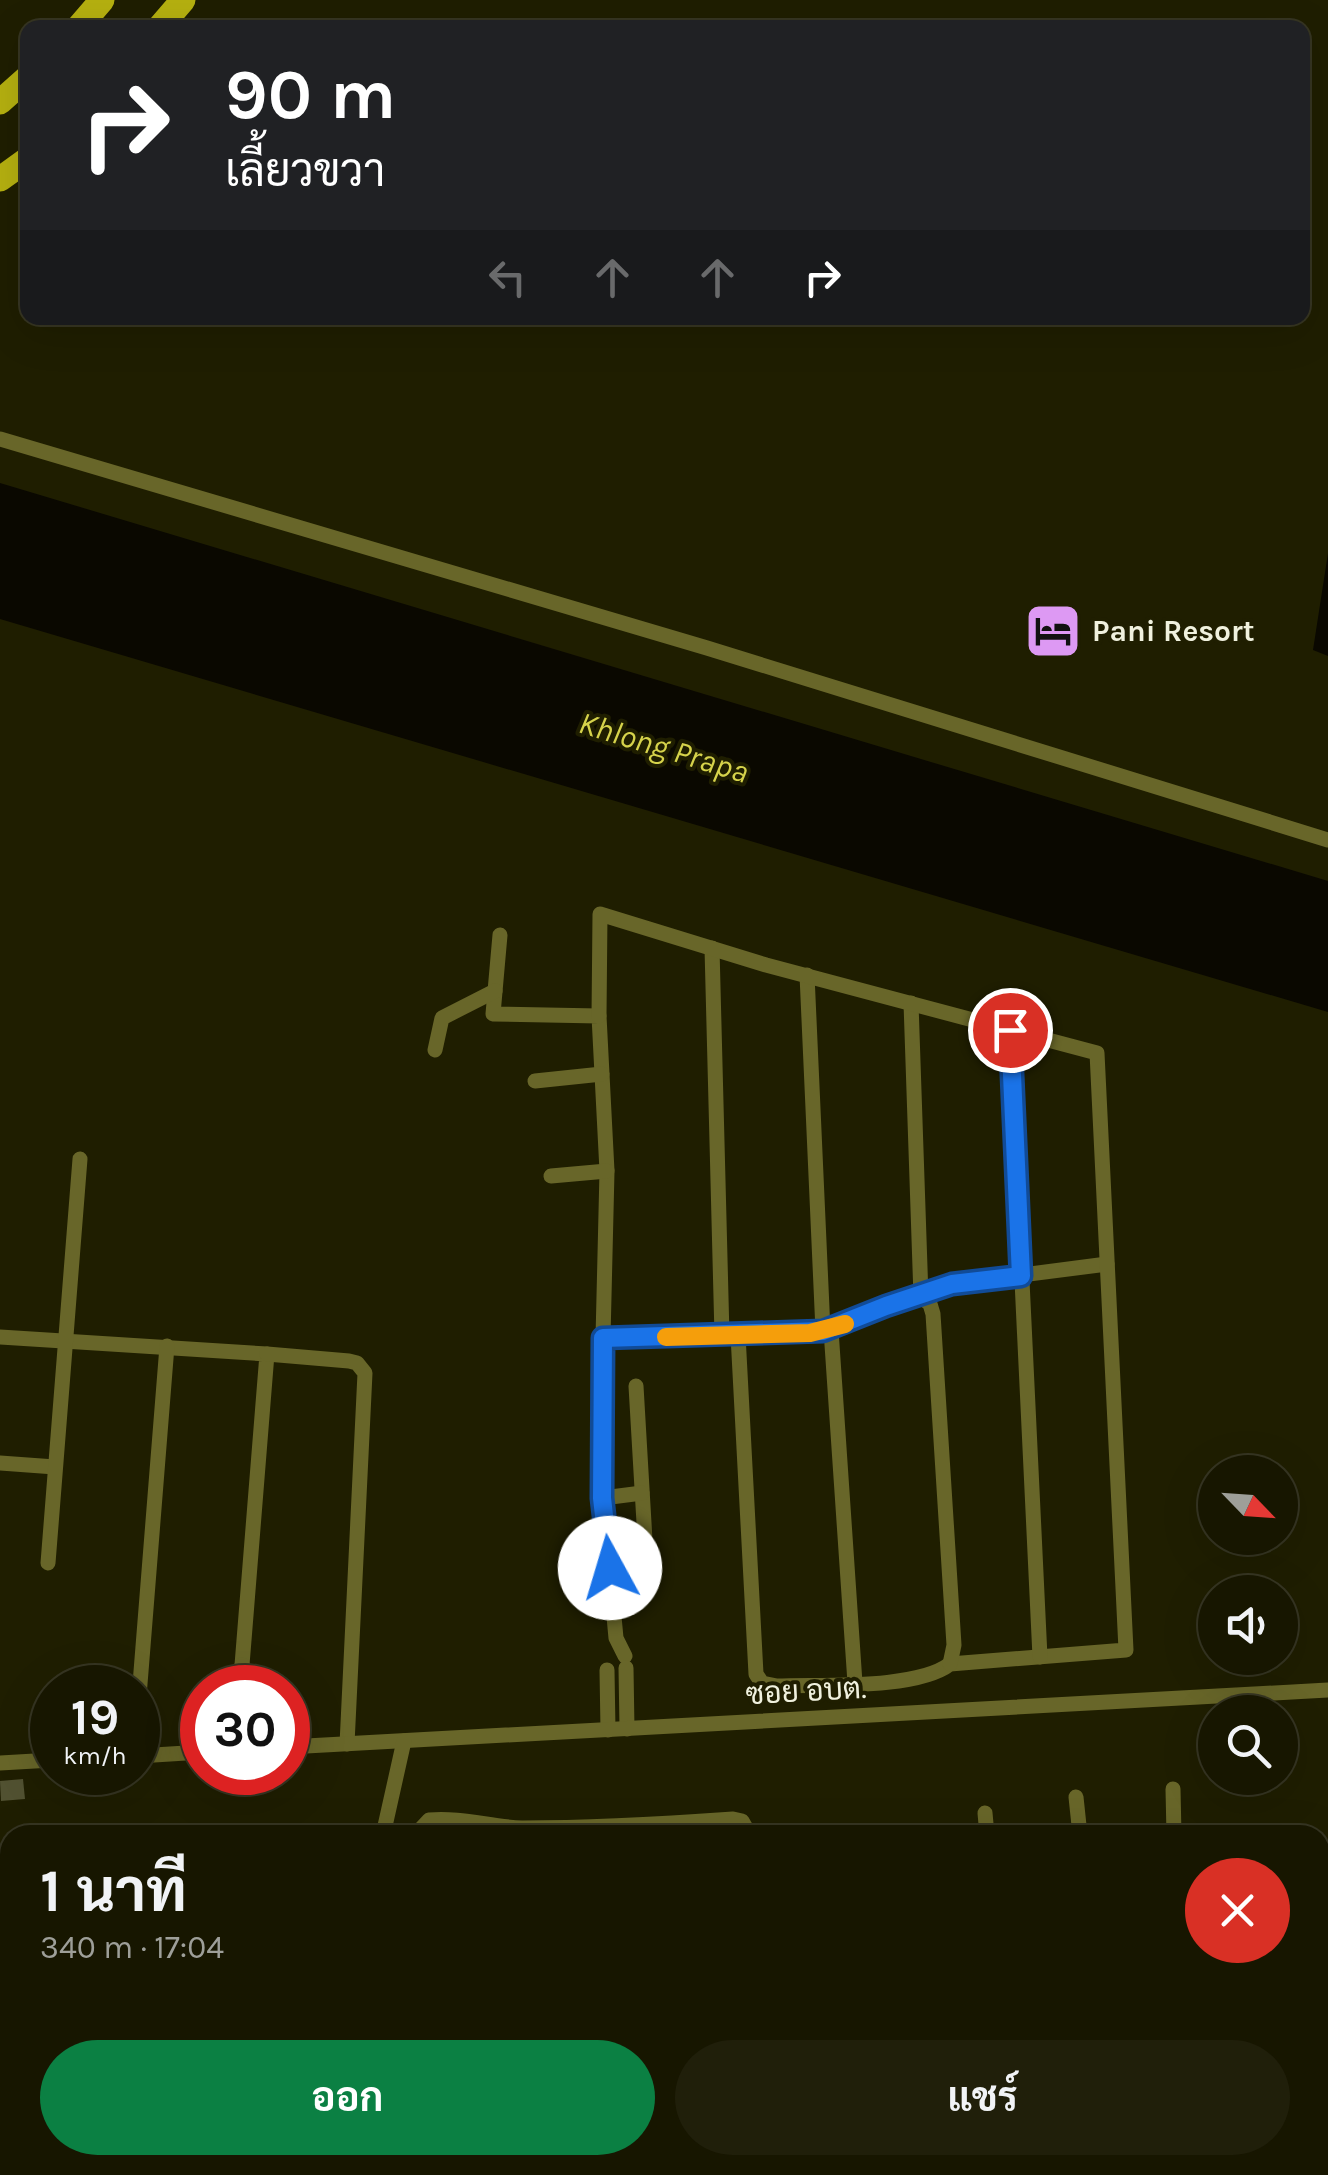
<!DOCTYPE html>
<html lang="th">
<meta charset="utf-8">
<style>
:root{--surface:#171600;--page:#201f0a;--text:#f1f3f6;--muted:#9e9f99;--line:#363522;--accent:#0b8043}
body{margin:0;font-family:Karla,Sarabun,sans-serif;background:var(--page);color:var(--text);height:100vh;display:flex;flex-direction:column;font-size:38px;white-space:nowrap}
*{box-sizing:border-box;margin:0}
p{font-size:32px;color:var(--muted)}
.icon{flex:none;width:55px;height:55px;fill:none;stroke:currentColor;stroke-width:2;stroke-linecap:round;stroke-linejoin:round}
.map{position:relative;flex:1;overflow:hidden}
.side{position:absolute;left:0px;top:1825px;width:1330px;height:350px;display:flex;flex-direction:column;background:var(--surface);border-radius:30px 30px 0 0;box-shadow:0 10px 40px #0002,0 0 0 2px var(--line)}
.side>*{flex:none}
.guide{position:absolute;left:20px;top:20px;width:1290px;height:305px;border-radius:20px;box-shadow:0 10px 40px #0002,0 0 0 2px var(--line);background:#202124;color:#fff;overflow:hidden}
.needle{width:65px;rotate:115deg}
.controls{position:absolute;left:1198px;top:1455px;display:grid;gap:20px}
.controls a{display:grid;place-items:center;width:100px;height:100px;border-radius:50%;background:var(--surface);box-shadow:0 10px 40px #0002,0 0 0 2px var(--line);font-size:50px}
.speed{position:absolute;left:30px;top:1665px;display:flex;gap:20px;font-size:50px;font-weight:700;text-align:center}
.speed>*{display:grid;place-content:center;width:130px;height:130px;border-radius:50%;background:var(--surface);box-shadow:0 10px 40px #0002,0 0 0 2px var(--line);line-height:1}
.speed small{font-size:25px;font-weight:400}
.speed .limit{border:15px solid #d22;background:#fff;color:#111}
.pin{position:absolute;display:grid;place-items:center;width:85px;height:85px;color:#fff;margin:-42px;border:5px solid #fff;border-radius:50%;box-shadow:0 2px 10px #0007}
.me{position:absolute;width:110px;margin:-55px;rotate:354deg;stroke-linejoin:round;filter:drop-shadow(0 0 8px #0008)}
.turn{display:flex;align-items:center;gap:35px;height:210px;padding:0 40px;font-size:45px}
.turn .icon{width:130px;height:130px;stroke-width:2.5}
.turn b{display:block;font-size:70px;line-height:85px}
.lanes{display:flex;align-items:center;height:95px;padding:0 40px;background:#0003;justify-content:center;gap:50px;direction:ltr}
.lanes .off{opacity:.35}
.round{display:grid;place-items:center;flex:none;width:105px;height:105px;border-radius:52px;background:var(--page)}
.overview{display:flex;align-items:center;justify-content:space-between;height:170px;padding:0 40px}
h1{font-size:60px;font-weight:700;line-height:75px}
.action{display:flex;gap:20px;margin-top:auto;padding:20px 40px}
.action a{flex:1;height:115px;border-radius:60px;background:var(--accent);color:#fff;font-size:40px;font-weight:700;line-height:115px;text-align:center}
.action a+a{background:var(--page);color:var(--text)}
.map>svg:first-child{display:block}
</style>
<div class="map">
<svg width="1328" height="2175" viewBox="0 0 1328 2175">
<rect width="100%" height="100%" fill="#1f1e00"/>
<g fill="#0a0800">
<path d="M 0,483 L 1328,881 L 1328,1012 L 0,619 Z"/>
<path d="M 1328,553 L 1328,656 L 1313,650 Z"/>
</g>
<path fill="#515131" d="M 23,1779 L 25,1799 L 1,1801 L 0,1781 Z"/>
<g fill="none" stroke-linecap="round" stroke-linejoin="round">
<g stroke="#686629" stroke-width="15">
<path d="M 0,439 L 707,648 L 1328,840"/>
<path d="M 500,935 L 493,1014 L 599,1016 L 607,1171 L 603,1338"/>
<path d="M 712,948 L 722,1336"/>
<path d="M 807,975 L 823,1331"/>
<path d="M 911,1003 L 921,1297 L 952,1284 L 1107,1264"/>
<path d="M 599,1016 L 600,914 L 766,965 L 1097,1053 L 1126,1650 L 950,1664 C 916,1690 821,1684 777,1686 L 762,1683 L 756,1674 L 738,1335"/>
<path d="M 1010,1030 L 1040,1657"/>
<path d="M 435,1050 L 442,1018 L 495,991"/>
<path d="M 535,1081 L 602,1074"/>
<path d="M 551,1176 L 607,1171"/>
<path d="M 831,1330 L 855,1683"/>
<path d="M 0,1337 L 267,1354 L 242,1665 L 237,1686"/>
<path d="M 267,1354 L 349,1361 L 357,1363 L 365,1373 L 347,1744"/>
<path d="M 636,1386 L 646,1557"/>
<path d="M 0,1463 L 55,1467"/>
<path d="M 603,1498 L 642,1493"/>
<path d="M 48,1563 L 80,1159"/>
<path d="M 625,1656 L 616,1638 L 603,1498 L 603,1338 L 810,1333 C 849,1328 882,1304 921,1297 L 930,1304 L 933,1314 L 954,1645 L 950,1664"/>
<path d="M 242,1665 L 248,1675 L 248,1687"/>
<path d="M 626,1668 L 627,1729"/>
<path d="M 607,1670 L 608,1730"/>
<path d="M 138,1709 L 167,1346"/>
<path d="M 288,1747 L 1328,1690"/>
<path d="M 138,1756 L 202,1752"/>
<path d="M 0,1763 L 52,1760"/>
<path d="M 1173,1789 L 1174,1835"/>
<path d="M 1076,1797 L 1080,1835"/>
<path d="M 985,1813 L 987,1835"/>
<path d="M 43,1835 L 43,1833"/>
<path d="M 243,1835 L 244,1831"/>
<path d="M 383,1835 L 404,1741"/>
<path d="M 415,1835 L 429,1820 C 461,1817 491,1827 522,1828 C 593,1828 662,1824 733,1819 L 742,1821 L 750,1835"/>
<path d="M 0,2035 L 10,1988"/>
<path d="M 0,2062 L 10,2070"/>
<path d="M 567,2165 L 568,2175"/>
<path d="M 667,2165 L 667,2175"/>
<path d="M 758,2165 L 758,2175"/>
<path d="M 1019,2165 L 1019,2175"/>
<path d="M 154,2175 L 156,2165"/>
<path d="M 308,2175 L 310,2165"/>
<path d="M 342,2175 L 344,2165"/>
<path d="M 438,2175 L 440,2165"/>
<path d="M 537,2175 L 539,2165"/>
<path d="M 1128,2175 L 1128,2165"/>
</g>
<g stroke="#b5b010" stroke-width="25">
<path d="M 78,28 L 102,0"/>
<path d="M 159,28 L 183,0"/>
<path d="M 0,102 L 28,77"/>
<path d="M 0,179 L 28,159"/>
</g>
</g>
<g fill="none" stroke-linecap="round" stroke-linejoin="round">
<g stroke="#114b97" stroke-width="25">
<path id="route" d="M 610,1568 L 602,1498 L 603,1338 L 823,1331 L 886,1306 L 952,1284 L 1021,1276 L 1010,1030"/>
</g>
<use href="#route" stroke="#1a73e8" stroke-width="18"/>
<path stroke="#f59e0b" stroke-width="18" d="M 666,1337 L 810,1333 L 845,1324"/>
</g>
<defs>
<g id="hotel-square" transform="scale(2.875)"><rect x="-9" y="-9" width="18" height="18" rx="4" fill="#dd99f3" stroke="#1f1e00"/><path d="M-6-4.5h1.5V1H6V5H4.5V3h-9V5H-6ZM-4 0a1.8 1.8 0 1 1 3.6 0ZM.5 0V-2.5h3Q6-2.5 6 0Z" fill="#111"/></g>
</defs>
<g fill-rule="evenodd">
<use href="#hotel-square" x="1053" y="631"/>
</g>
<g text-anchor="middle" stroke-width="8" stroke-linejoin="round" paint-order="stroke">
<g font-size="30" font-weight="bold" fill="#f0f1de" stroke="#1f1e00" text-anchor="start">
<text x="1092" y="641">Pani Resort</text>
</g>
<g font-size="30" fill="#f0f1de" stroke="#1f1e00">
<text transform="translate(806 1691) rotate(-3)" y="10">ซอย อบต.</text>
</g>
<g font-size="32" font-style="italic" fill="#d6d34b" stroke="#1f1e00">
<text transform="translate(664 747) rotate(17)" y="11">Khlong Prapa</text>
</g>
</g>
</svg>
<div class="controls">
<a><svg class="needle" viewBox="-14 -14 28 28"><path d="M0-13l5 13h-10z" fill="#e53935"/><path d="M0 13l5-13h-10z" fill="#9e9f99"/></svg></a>
<a><svg class="icon" aria-label="sound" viewBox="0 0 24 24"><path d="M4 9h4l5-4v14l-5-4H4zM17 9q2 3 0 6"/></svg></a>
<a><svg class="icon" aria-label="search" viewBox="0 0 24 24"><circle cx="10" cy="10" r="6"/><path d="M15 15l6 6"/></svg></a>
</div>
<div class="speed"><div>19<small>km/h</small></div><div class="limit">30</div></div>
<div class="pin" style="left:1010px;top:1030px;background:#d93025"><svg class="icon" aria-label="arrive" viewBox="0 0 24 24"><path d="M6 21V4h12l-3 4 3 4H6"/></svg></div>
<svg class="me" style="left:610px;top:1568px" viewBox="-20 -20 40 40"><circle r="19" fill="#fff"/><path d="M0-13L10 11 0 6-10 11z" fill="#1a73e8"/></svg>
<div class="guide">
<div class="turn"><svg class="icon" aria-label="right" viewBox="0 0 24 24"><path d="M7 20v-9h11M14 6l5 5-5 5"/></svg><div><b>90 m</b>เลี้ยวขวา</div></div>
<div class="lanes"><svg class="icon off" aria-label="left" viewBox="0 0 24 24"><path d="M17 20v-9H6M10 6l-5 5 5 5"/></svg><svg class="icon off" aria-label="ahead" viewBox="0 0 24 24"><path d="M12 20V5M6 11l6-6 6 6"/></svg><svg class="icon off" aria-label="ahead" viewBox="0 0 24 24"><path d="M12 20V5M6 11l6-6 6 6"/></svg><svg class="icon" aria-label="right" viewBox="0 0 24 24"><path d="M7 20v-9h11M14 6l5 5-5 5"/></svg></div>
</div>
<section class="side">
<div class="overview"><div><h1>1 นาที</h1><p>340 m · 17:04</p></div><a class="round" style="background:#d93025;color:#fff"><svg class="icon" aria-label="close" viewBox="0 0 24 24"><path d="M6 6l12 12M18 6L6 18"/></svg></a></div>
<div class="action"><a>ออก</a><a>แชร์</a></div>
</section>
</div>
